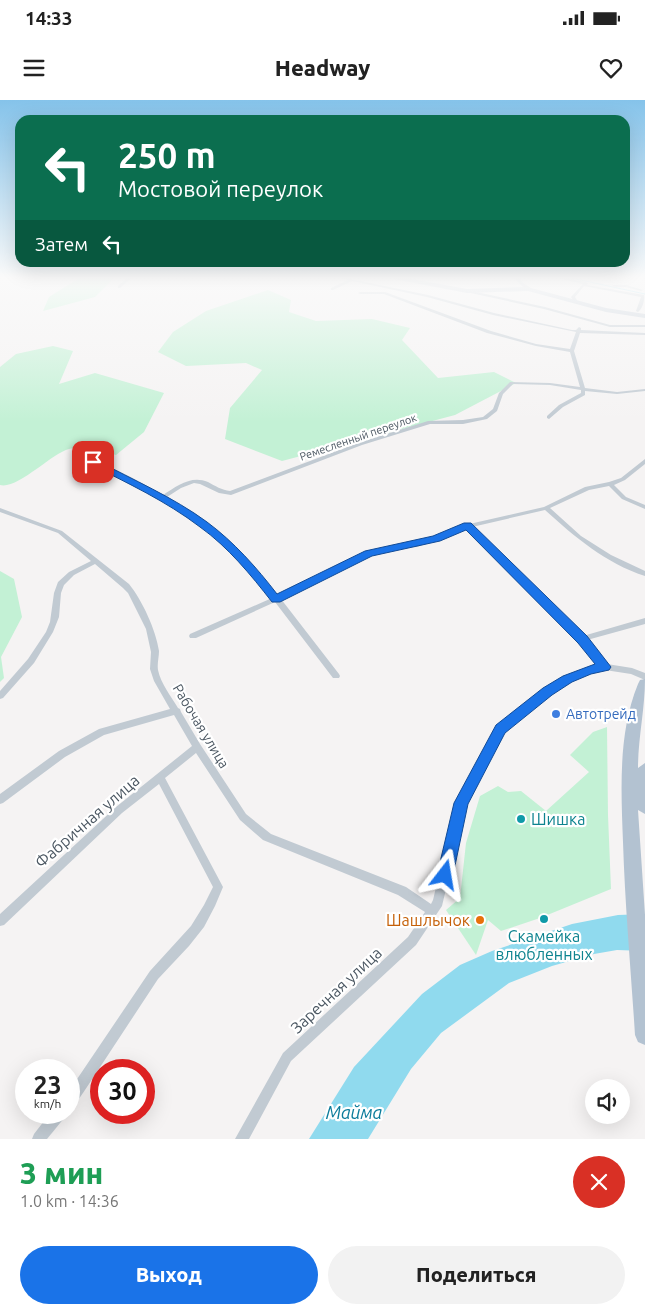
<!DOCTYPE html>
<html lang="ru">
<meta charset="utf-8">
<style>
:root{--surface:#fff;--page:#f2f2f2;--text:#222;--muted:#767676;--accent:#1a73e8}
body{margin:0;font-family:Ubuntu,sans-serif;background:var(--page);color:var(--text);height:100vh;display:flex;flex-direction:column;font-size:19px;white-space:nowrap}
*{box-sizing:border-box;margin:0}
p{font-size:16px;color:var(--muted)}
.icon{flex:none;width:28px;height:28px;fill:none;stroke:currentColor;stroke-width:2;stroke-linecap:round;stroke-linejoin:round}
.map{position:relative;height:1039px;overflow:hidden}
.panel{display:flex;flex-direction:column;background:var(--surface);flex:1}
.panel>*{flex:none}
.top-card{position:absolute;left:15px;top:15px;width:615px;height:152px;border-radius:15px;box-shadow:0 5px 20px #0002;background:#0b6e4f;color:#fff;overflow:hidden}
.fabs{position:absolute;left:585px;top:979px;display:grid;gap:10px}
.fabs a{display:grid;place-items:center;width:45px;height:45px;border-radius:50%;background:var(--surface);box-shadow:0 5px 20px #0002;font-size:25px}
.speed{position:absolute;left:15px;top:959px;display:flex;gap:10px;font-size:25px;font-weight:700;text-align:center}
.speed>*{display:grid;place-content:center;width:65px;height:65px;border-radius:50%;background:var(--surface);box-shadow:0 5px 20px #0002;line-height:1}
.speed small{font-size:12px;font-weight:400}
.speed .limit{border:8px solid #d22;background:#fff;color:#111}
.pin{position:absolute;display:grid;place-items:center;width:42px;height:42px;color:#fff;margin:-21px;border-radius:10px;box-shadow:0 2px 8px #0006}
.me{position:absolute;width:55px;margin:-28px;rotate:14deg;stroke-linejoin:round;filter:drop-shadow(0 0 4px #0008)}
.turn{display:flex;align-items:center;gap:18px;height:105px;padding:0 20px;font-size:22px}
.turn .icon{width:65px;height:65px;stroke-width:2.5}
.turn b{display:block;font-size:35px;line-height:42px}
.then{display:flex;align-items:center;height:48px;padding:0 20px;background:#0003;gap:10px;font-size:19px}
.round{display:grid;place-items:center;flex:none;width:52px;height:52px;border-radius:26px;background:var(--page)}
.head{display:flex;align-items:center;justify-content:space-between;height:85px;padding:0 20px}
h1{font-size:30px;font-weight:800;line-height:38px;color:#1e9e55}
.action{display:flex;gap:10px;margin-top:auto;padding:10px 20px}
.action a{flex:1;height:58px;border-radius:30px;background:var(--accent);color:#fff;font-size:20px;font-weight:800;line-height:58px;text-align:center}
.action a+a{background:var(--page);color:var(--text)}
.status{display:flex;justify-content:space-between;align-items:center;height:35px;padding:0 25px;background:var(--surface);direction:ltr}
.status svg{height:14px;fill:currentColor}
header{display:flex;justify-content:space-between;align-items:center;height:65px;padding:0 20px;background:var(--surface);font-size:22px;font-weight:800}
.map>svg:first-child{display:block}
</style>
<div class="status"><b>14:33</b><svg viewBox="0 0 49 12"><path d="M0 12V9h3v3zM5 12V6h3v6zM10 12V3h3v9zM15 12V0h3v12zM26 1h20v11H26zM47 4h2v5h-2z"/></svg></div>
<header><svg class="icon" aria-label="menu" viewBox="0 0 24 24"><path d="M4 6h16M4 12h16M4 18h16"/></svg>Headway<svg class="icon" aria-label="heart" viewBox="0 0 24 24"><path d="M12 20l-8-8c-3-5 5-10 8-4 3-6 11-1 8 4z"/></svg></header>
<div class="map">
<svg width="645" height="1039" viewBox="0 0 645 1039">
<rect width="100%" height="100%" fill="#f5f3f3"/>
<g fill="#c3f1d5">
<path d="M 81,177 L 115,177 L 95,197 L 43,211 L 49,197 Z"/>
<path d="M 268,190 L 291,200 L 289,212 L 316,221 L 372,219 L 410,228 L 402,240 L 438,278 L 494,272 L 516,283 L 455,315 L 282,361 L 225,339 L 230,308 L 262,270 L 246,263 L 186,266 L 158,252 L 173,232 L 206,211 Z"/>
<path d="M 53,246 L 73,251 L 59,284 L 95,273 L 164,293 L 144,332 L 116,355 C 107,353 77,347 69,349 C 52,353 17,390 0,385 L 0,267 L 16,254 Z"/>
<path d="M 0,471 L 14,479 L 22,517 L 1,557 L 4,578 L 0,582 Z"/>
<path d="M 607,627 L 608,715 L 611,789 L 540,818 L 501,831 L 488,820 L 476,855 L 446,810 L 460,798 L 466,743 L 480,696 L 498,686 L 508,692 L 521,691 L 546,711 L 589,672 L 570,655 L 593,632 Z"/>
</g>
<path fill="#90daee" d="M 645,814 L 645,851 L 617,850 L 594,854 L 552,866 L 509,883 L 441,933 L 411,969 L 368,1039 L 309,1039 L 354,967 L 422,894 L 460,865 L 492,851 L 572,824 L 618,815 Z"/>
<g fill="none" stroke-linecap="round" stroke-linejoin="round">
<g stroke="#90daee" stroke-width="1">
<path d="M 529,177 L 537,177"/>
<path d="M 567,177 L 645,194"/>
</g>
<g fill="#c1cad2" fill-rule="evenodd">
<path d="M 128,177 L 132,177 L 120,188 L 118,188 L 118,186 Z"/>
<path d="M 336,177 L 341,177 L 428,195 L 494,213 L 572,230 L 576,230 L 579,227 L 581,228 L 581,230 L 645,233 L 645,235 L 580,233 L 574,251 L 585,288 L 617,292 L 645,289 L 645,291 L 617,294 L 585,291 L 585,295 L 563,307 L 549,319 L 547,318 L 547,316 L 559,305 L 581,293 L 581,290 L 550,285 L 513,284 L 503,294 L 497,311 L 487,319 L 463,324 L 430,324 L 362,345 L 231,395 L 219,393 L 200,384 L 194,383 L 181,388 L 167,397 C 213,425 244,454 278,495 L 367,452 L 397,444 L 415,443 L 434,438 L 465,425 L 544,407 L 585,387 L 609,382 L 621,378 L 645,359 L 645,364 L 625,380 L 614,385 L 626,397 L 645,405 L 645,409 L 622,399 L 609,386 L 589,390 L 550,408 L 581,436 L 611,455 L 645,471 L 645,476 C 605,463 575,437 545,410 L 472,427 L 583,536 L 645,518 L 645,524 L 587,540 L 607,564 L 632,568 L 645,573 L 645,580 L 631,574 L 605,570 L 580,577 L 550,594 L 504,632 L 466,704 L 442,806 L 416,845 L 291,961 L 249,1039 L 235,1039 L 283,953 L 408,837 L 425,812 L 398,795 L 263,740 L 240,720 L 196,653 L 165,678 L 223,787 L 215,806 L 204,827 L 189,846 L 158,879 L 85,990 L 74,1006 L 69,1007 L 69,991 L 150,871 L 191,826 L 204,805 L 213,787 L 159,684 L 122,713 L 4,825 L 0,826 L 0,814 L 116,707 L 192,646 L 174,615 L 104,635 L 65,657 L 3,703 L 0,704 L 0,694 L 59,651 L 99,629 L 170,609 L 154,581 L 150,569 L 151,552 L 146,529 L 128,493 L 123,488 L 95,464 L 74,475 L 64,485 L 61,493 L 59,517 L 53,532 L 34,563 L 3,598 L 0,599 L 0,591 L 28,559 L 46,532 L 50,522 L 54,493 L 58,482 L 69,472 L 91,461 L 58,433 L 0,412 L 0,408 L 62,431 L 129,484 C 142,500 156,530 159,551 C 159,557 157,564 158,570 C 161,584 171,596 178,608 L 180,609 L 181,612 L 200,644 L 246,714 L 271,734 L 406,787 L 431,804 L 433,800 L 456,703 L 498,626 L 544,590 L 575,572 L 599,565 L 579,541 L 466,429 L 438,440 L 417,447 L 397,448 L 371,456 L 281,499 L 339,574 L 340,576 L 339,578 L 333,578 L 275,502 L 196,538 L 190,538 L 189,536 L 190,534 L 272,498 C 255,477 238,456 218,439 C 180,406 136,383 91,363 L 91,361 C 104,361 149,387 163,395 C 177,386 191,375 208,382 C 215,386 222,390 230,391 L 358,343 L 428,321 L 463,320 L 483,317 L 493,309 L 499,293 L 510,282 L 550,283 L 580,287 L 570,252 L 536,246 L 487,233 L 384,194 L 360,194 L 358,193 L 360,192 L 385,192 L 491,231 L 536,244 L 570,249 L 576,232 L 493,215 L 427,197 L 352,181 L 333,190 L 331,190 L 331,188 L 348,180 Z"/>
<path d="M 553,177 L 559,177 L 586,182 L 588,183 L 587,185 L 644,195 C 645,201 642,209 638,212 L 636,211 L 641,197 L 584,186 L 575,197 L 578,202 L 575,203 L 571,197 L 583,184 Z"/>
<path d="M 613,185 L 626,185 L 643,190 L 641,191 L 626,187 L 612,187 Z"/>
<path d="M 467,190 L 545,207 L 610,225 L 645,225 L 645,227 L 610,227 L 544,209 L 466,192 Z"/>
<path d="M 51,1012 L 66,1012 L 65,1017 L 47,1039 L 32,1039 L 34,1034 Z"/>
</g>
<path fill="#c1cbd6" fill-rule="evenodd" d="M 392,177 L 401,177 L 467,189 L 523,187 L 513,177 L 519,177 L 523,183 L 531,188 L 606,208 L 645,214 L 645,218 L 606,212 L 528,191 L 467,193 L 394,179 Z"/>
<path fill="#b3c2d1" fill-rule="evenodd" d="M 645,579 C 645,609 638,638 638,668 L 645,663 L 645,714 L 638,710 L 645,815 L 645,945 L 638,942 L 635,935 C 631,871 625,806 623,742 C 621,689 618,633 638,584 L 640,580 Z"/>
</g>
<linearGradient id="sky" x2="0" y2="1"><stop stop-color="#85c3ea"/><stop offset="0.55" stop-color="#fafafa"/><stop offset="1" stop-color="#fafafa" stop-opacity="0"/></linearGradient>
<rect width="645" height="322" fill="url(#sky)"/>
<path fill="#1a73e8" stroke="#114b97" d="M 90,360 L 96,360 C 133,380 173,397 207,422 C 234,442 257,468 277,494 L 365,451 L 433,436 L 464,423 L 471,423 L 587,536 L 611,567 L 609,570 L 591,574 L 572,582 L 552,595 L 505,633 L 468,704 L 453,775 L 451,780 L 445,783 L 440,780 L 437,775 L 454,703 L 496,625 L 543,588 L 563,576 L 595,564 L 578,543 L 466,430 L 440,441 L 372,456 L 280,502 L 272,502 C 251,475 228,447 200,427 C 166,401 127,383 90,364 Z"/>
<circle fill="#3f7fe0" stroke="#fff" stroke-width="2" cx="556" cy="614" r="5"/>
<g fill="#0f9aa8" stroke="#fff" stroke-width="2">
<circle cx="521" cy="719" r="5"/>
<circle cx="544" cy="819" r="5"/>
</g>
<circle fill="#e8710a" stroke="#fff" stroke-width="2" cx="480" cy="820" r="5"/>
<g text-anchor="middle" stroke-width="4.5" stroke-linejoin="round" paint-order="stroke">
<g font-size="11" fill="#4a5661" stroke="#fff">
<text transform="translate(358 337) rotate(-19)" y="4">Ремесленный переулок</text>
</g>
<g font-size="14" fill="#366cbe" stroke="#fff" text-anchor="start">
<text x="566" y="619">Автотрейд</text>
</g>
<g font-size="14" fill="#4a5661" stroke="#fff">
<text transform="translate(201 626) rotate(59)" y="5">Рабочая улица</text>
</g>
<g font-size="16" fill="#0d838f" stroke="#fff" text-anchor="start">
<text x="531" y="725">Шишка</text>
<text x="544" y="842" text-anchor="middle">Скамейка<tspan x="544" dy="18">влюбленных</tspan></text>
</g>
<g font-size="16" fill="#4a5661" stroke="#fff">
<text transform="translate(87 721) rotate(-41)" y="6">Фабричная улица</text>
<text transform="translate(336 890) rotate(-43)" y="6">Заречная улица</text>
</g>
<g font-size="16" fill="#c56008" stroke="#fff" text-anchor="end">
<text x="470" y="826">Шашлычок</text>
</g>
<g font-size="18" font-style="italic" fill="#0c7c9b" stroke="#fff">
<text x="354" y="1019">Майма</text>
</g>
</g>
</svg>
<div class="fabs">
<a><svg class="icon" aria-label="sound" viewBox="0 0 24 24"><path d="M4 9h4l5-4v14l-5-4H4zM17 9q2 3 0 6"/></svg></a>
</div>
<div class="speed"><div>23<small>km/h</small></div><div class="limit">30</div></div>
<div class="pin" style="left:93px;top:362px;background:#d93025"><svg class="icon" aria-label="arrive" viewBox="0 0 24 24"><path d="M6 21V4h12l-3 4 3 4H6"/></svg></div>
<svg class="me" style="left:445px;top:775px" viewBox="-20 -20 40 40"><path d="M0-17L14 15 0 8-14 15z" fill="#1a73e8" stroke="#fff" stroke-width="4"/></svg>
<div class="top-card">
<div class="turn"><svg class="icon" aria-label="left" viewBox="0 0 24 24"><path d="M17 20v-9H6M10 6l-5 5 5 5"/></svg><div><b>250 m</b>Мостовой переулок</div></div>
<div class="then">Затем<svg class="icon" aria-label="left" viewBox="0 0 24 24"><path d="M17 20v-9H6M10 6l-5 5 5 5"/></svg></div>
</div>
</div>
<section class="panel">
<div class="head"><div><h1>3 мин</h1><p>1.0 km · 14:36</p></div><a class="round" style="background:#d93025;color:#fff"><svg class="icon" aria-label="close" viewBox="0 0 24 24"><path d="M6 6l12 12M18 6L6 18"/></svg></a></div>
<div class="action"><a>Выход</a><a>Поделиться</a></div>
</section>
